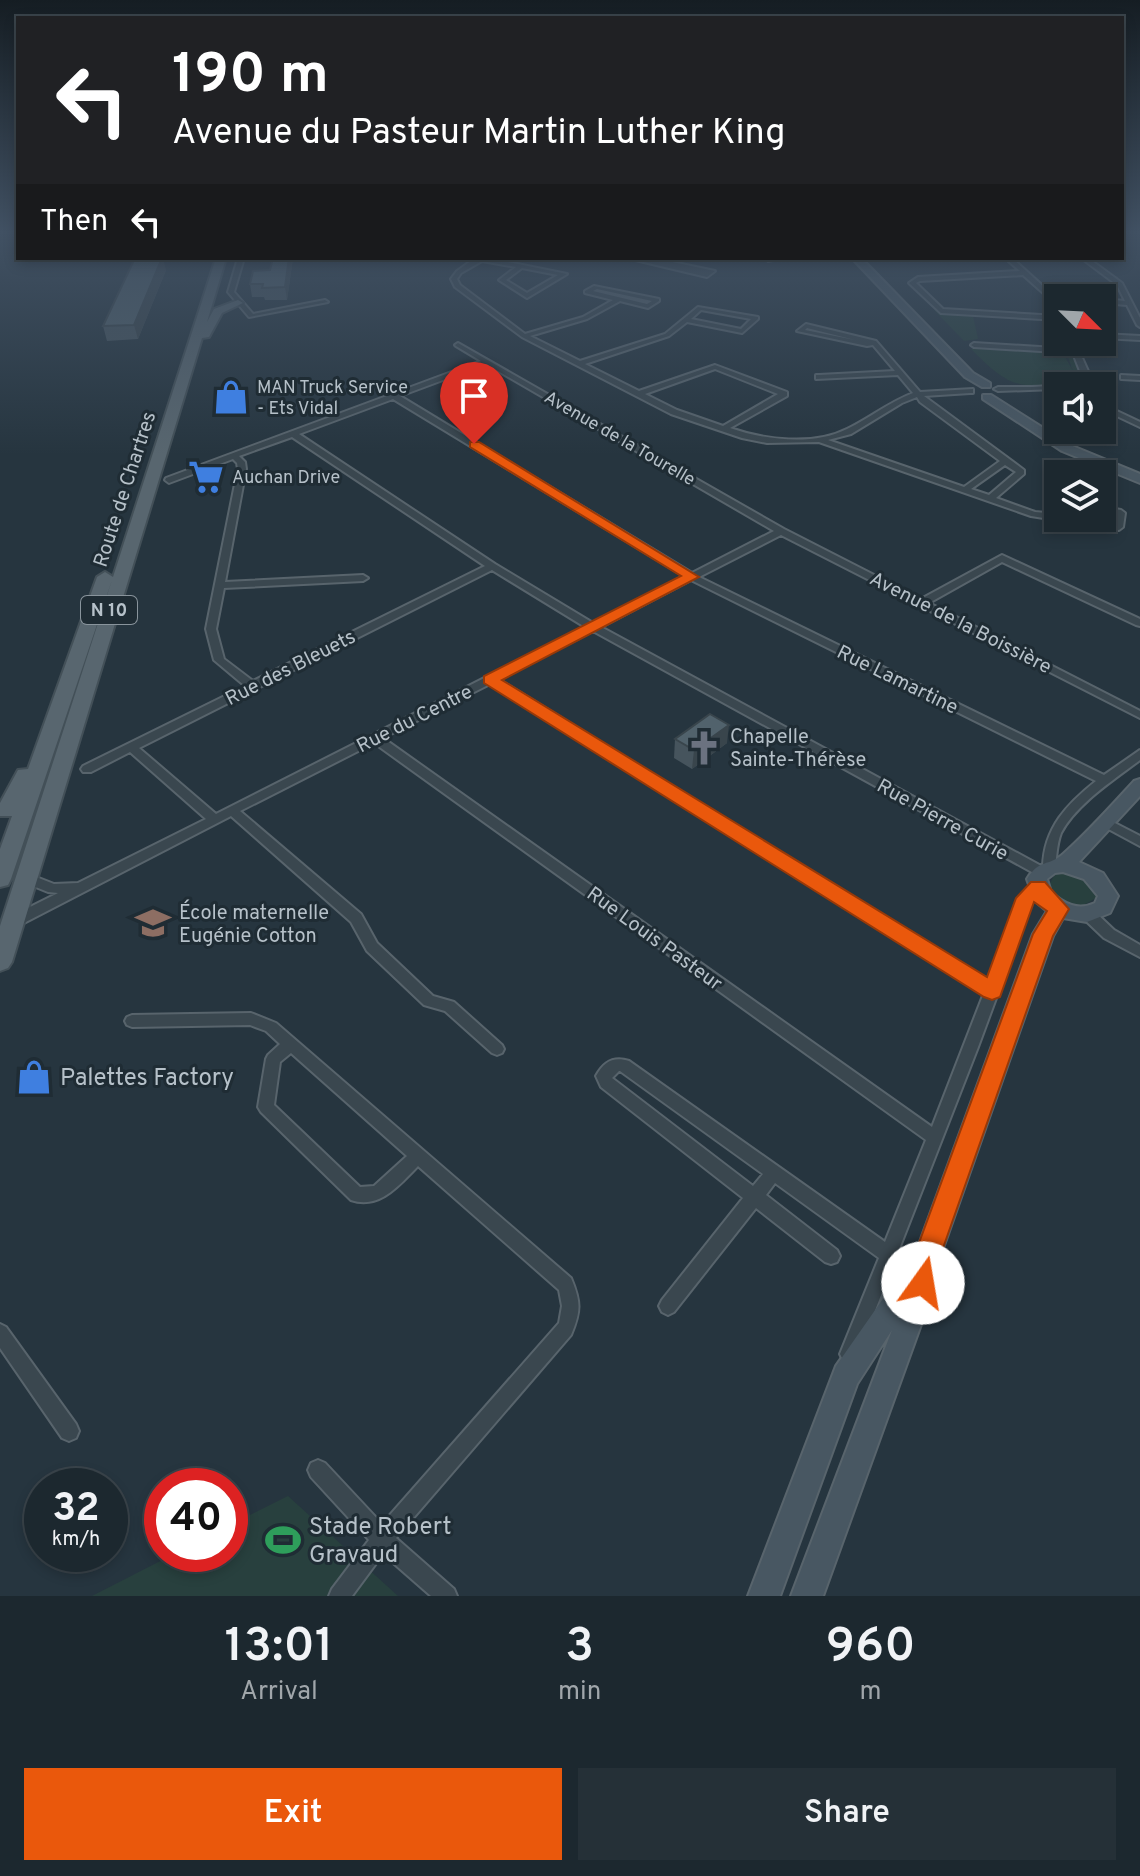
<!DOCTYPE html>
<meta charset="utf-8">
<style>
:root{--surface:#1c282f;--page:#253037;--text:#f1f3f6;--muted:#a0a6aa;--line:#3a444b;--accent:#ea580c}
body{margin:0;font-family:Overpass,sans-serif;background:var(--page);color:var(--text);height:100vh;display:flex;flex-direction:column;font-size:30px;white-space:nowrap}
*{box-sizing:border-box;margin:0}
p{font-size:26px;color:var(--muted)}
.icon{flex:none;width:44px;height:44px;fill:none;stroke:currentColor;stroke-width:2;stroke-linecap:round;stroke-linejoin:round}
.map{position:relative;height:1596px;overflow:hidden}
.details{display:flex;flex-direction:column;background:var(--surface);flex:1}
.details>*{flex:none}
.hud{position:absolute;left:16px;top:16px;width:1108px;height:244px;border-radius:0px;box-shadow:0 4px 12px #0003,0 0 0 2px var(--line);background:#202124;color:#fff;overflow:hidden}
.needle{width:52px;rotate:114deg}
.controls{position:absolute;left:1044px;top:284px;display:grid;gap:16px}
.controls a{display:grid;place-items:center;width:72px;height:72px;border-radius:0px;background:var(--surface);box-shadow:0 4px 12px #0003,0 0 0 2px var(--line);font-size:40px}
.speed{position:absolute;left:24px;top:1468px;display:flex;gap:16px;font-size:40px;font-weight:700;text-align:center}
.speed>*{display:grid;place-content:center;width:104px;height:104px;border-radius:50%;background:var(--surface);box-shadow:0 4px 12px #0003,0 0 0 2px var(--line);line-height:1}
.speed small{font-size:20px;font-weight:400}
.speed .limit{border:12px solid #d22;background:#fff;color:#111}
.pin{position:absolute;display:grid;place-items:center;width:68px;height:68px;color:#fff;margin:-82px -34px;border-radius:50% 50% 50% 0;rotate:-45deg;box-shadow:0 0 8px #0007}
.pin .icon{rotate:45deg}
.me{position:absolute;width:88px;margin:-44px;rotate:13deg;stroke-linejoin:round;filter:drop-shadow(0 0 6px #0008)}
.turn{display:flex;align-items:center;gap:28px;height:168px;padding:0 24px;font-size:36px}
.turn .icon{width:104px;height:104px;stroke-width:2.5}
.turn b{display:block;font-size:56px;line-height:68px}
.then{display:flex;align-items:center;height:76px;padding:0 24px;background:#0003;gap:16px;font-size:30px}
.eta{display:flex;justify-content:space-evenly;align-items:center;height:136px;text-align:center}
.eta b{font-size:48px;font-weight:600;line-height:56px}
.cta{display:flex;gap:16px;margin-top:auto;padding:16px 24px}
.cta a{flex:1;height:92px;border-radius:0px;background:var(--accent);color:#fff;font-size:32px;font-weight:600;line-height:92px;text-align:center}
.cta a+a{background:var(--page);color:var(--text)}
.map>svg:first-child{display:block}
</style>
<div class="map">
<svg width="1140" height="1596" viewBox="0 0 1140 1596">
<rect width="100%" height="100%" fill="#26353f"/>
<g fill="#28403e">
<path d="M 934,310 L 973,316 L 978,339 L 964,341 Z"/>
<path d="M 986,347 L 1063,353 L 1073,371 L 1066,352 L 1074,355 L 1079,367 C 1069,389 1022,390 1005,378 C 993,371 981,359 971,349 Z"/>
<path d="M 1059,873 L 1083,877 L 1097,893 L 1096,898 L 1082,906 L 1061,900 L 1049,885 L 1054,876 Z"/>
<path d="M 288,1496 L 398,1596 L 92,1596 L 174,1554 L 230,1554 L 230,1525 Z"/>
</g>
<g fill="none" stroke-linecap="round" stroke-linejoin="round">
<g stroke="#58646c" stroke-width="4">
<g id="street">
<path d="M 238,258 L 244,258 L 234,292 L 253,314 L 325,300 L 328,302 L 249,317 L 228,292 Z"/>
<path d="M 475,258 L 488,258 L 567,274 L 527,298 L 499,280 L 516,267 L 482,261 L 461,273 L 457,279 L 460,285 L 525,334 L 583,317 L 613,300 L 585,293 L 585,291 L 594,286 L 659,299 L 659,301 L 648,308 L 620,301 L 587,319 L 530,336 L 580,361 L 665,334 L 698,307 L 758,317 L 758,319 L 742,333 L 687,322 L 669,336 L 585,364 L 639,391 L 715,365 L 787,392 L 787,396 L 730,428 C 764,440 814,446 847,429 C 870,418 889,402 913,393 L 898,375 L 816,379 L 816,375 L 819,375 L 895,371 L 873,345 L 867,346 L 797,331 L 806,324 L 876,341 L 920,392 L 973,389 L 973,393 L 970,393 L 924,396 L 1024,470 L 1024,474 L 996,498 L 1035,512 L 1058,514 L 1058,518 L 1080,518 L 1115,524 L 1116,515 L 1102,513 L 1102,507 L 1121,510 L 1125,513 L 1123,527 L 1119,530 L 1031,516 L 819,442 L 767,443 L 742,438 L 671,414 L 522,337 L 455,287 L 451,279 L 457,271 ZM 522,268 L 558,275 L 527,293 L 506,280 ZM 597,289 L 652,301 L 647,304 L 593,291 ZM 701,310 L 751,319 L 741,329 L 691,319 ZM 807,328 L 855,340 L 805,330 ZM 715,369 L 778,394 L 723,426 L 677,410 L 645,394 ZM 917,397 L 920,402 L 1000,461 L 964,487 L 828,440 L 851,434 L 902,403 ZM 1005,465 L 1016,472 L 989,495 L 971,489 Z"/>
<path d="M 627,258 L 647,260 L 653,258 L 715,271 L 707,277 Z"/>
<path d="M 766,258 L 772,258 L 773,260 L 768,261 Z"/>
<path d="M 1005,258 L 1012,258 L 1055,297 L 1058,302 L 1058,312 L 1055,310 L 1050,299 L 1023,275 L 920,281 L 916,283 L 943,309 L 1058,316 L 1058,320 L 941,313 L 909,283 L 918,277 L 1020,271 Z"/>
<path d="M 1081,258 L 1088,258 L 1122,283 L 1140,318 L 1140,327 L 1137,325 L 1127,305 L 1102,303 L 1102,299 L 1125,301 L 1117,285 Z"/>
<path d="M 1102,334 L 1140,336 L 1140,340 L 1102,338 Z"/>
<path d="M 1069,342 L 1075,342 L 1088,371 C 1079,381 1071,386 1058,386 L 1056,389 L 998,391 L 994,389 L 998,387 C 1025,386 1059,392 1080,371 L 1073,353 L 974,347 L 971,345 L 974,343 L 1071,349 Z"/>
<path d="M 458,343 L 784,529 L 921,599 L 1002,555 L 1140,619 L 1140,626 L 1136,625 L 1002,562 L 929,603 L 1140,711 L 1140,718 L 781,535 L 699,577 L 1104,775 L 1140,750 L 1140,760 C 1115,779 1076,804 1061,833 C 1056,846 1057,858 1054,870 L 1047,871 L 1046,875 L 1041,877 L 593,631 L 498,679 L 988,982 L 1019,898 L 1033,884 L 1043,884 L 1044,887 L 1032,901 L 978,1047 L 858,1354 L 855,1360 L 849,1363 L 843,1360 L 840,1354 L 879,1258 L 775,1183 L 766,1195 L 837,1250 L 840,1256 L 837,1262 L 831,1264 L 825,1262 L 756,1208 L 674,1312 L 668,1315 L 662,1312 L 659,1306 L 662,1300 L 743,1198 L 601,1087 L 596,1076 C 604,1061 614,1056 629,1061 L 885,1242 L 926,1140 L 374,743 L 240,811 L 361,914 L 377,943 L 433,996 L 454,1002 L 502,1045 L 504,1049 L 502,1053 L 497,1055 L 492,1053 L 445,1011 L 424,1005 L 367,951 L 351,922 L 231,816 L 20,925 L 10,925 L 8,921 L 10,917 L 58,893 L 48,892 L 21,881 L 20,878 L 21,875 L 26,873 L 54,884 L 78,883 L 206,819 L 130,752 L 91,772 L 83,772 L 81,769 L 83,766 L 245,686 L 214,660 L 206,629 L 238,469 L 237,463 L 233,459 L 169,483 L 165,480 L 166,478 L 481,361 L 456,346 L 455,345 ZM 486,364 L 774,531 L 692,573 L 400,396 ZM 393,399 L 684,576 L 593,623 L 495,564 L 299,434 ZM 292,437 L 485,566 L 253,681 L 224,659 L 216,629 L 224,588 L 363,581 L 368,578 L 363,575 L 225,582 L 246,469 L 245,462 L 239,456 ZM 492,570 L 585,627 L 216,814 L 139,748 ZM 691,580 L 1096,781 C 1067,804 1044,828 1043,867 L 601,627 ZM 490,684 L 984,993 L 932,1127 L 383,738 ZM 619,1071 L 620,1071 L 763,1174 L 753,1186 L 612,1078 Z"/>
<path d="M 1121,375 L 1140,376 L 1140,380 L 1121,379 Z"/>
<path d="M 1102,404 L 1140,422 L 1140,427 L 1102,409 Z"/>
<path d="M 1105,818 L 1140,836 L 1140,846 L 1101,825 L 1099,822 L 1101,819 Z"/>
<path d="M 1089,910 L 1094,911 L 1114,930 L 1140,945 L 1140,957 L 1104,938 L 1084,919 L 1082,915 L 1084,911 Z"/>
<path d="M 251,1013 L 276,1023 L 571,1278 C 581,1302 581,1311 571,1335 L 396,1538 L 454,1589 L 457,1596 L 431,1596 L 383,1554 L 352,1596 L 329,1596 L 332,1589 L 369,1540 L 311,1477 L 308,1470 L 311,1463 L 318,1460 L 325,1463 L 382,1524 L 559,1323 L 562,1306 L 559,1290 L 418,1166 C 400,1184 380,1210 351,1200 L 261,1112 L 258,1107 L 266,1059 L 268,1055 L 280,1044 L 266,1031 L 250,1025 L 132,1027 L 127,1025 L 125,1021 L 127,1017 L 132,1015 ZM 291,1053 L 407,1156 L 374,1186 L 360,1187 L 274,1105 L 280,1062 Z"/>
<path d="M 0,1324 L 6,1327 L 76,1424 L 79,1431 L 76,1438 L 69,1441 L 62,1438 L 0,1348 Z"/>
</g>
</g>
<g stroke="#58646c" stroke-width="4">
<g id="secondary">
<path d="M 852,258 L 861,258 L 973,373 L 990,383 L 990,387 L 982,387 L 965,377 Z"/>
<path d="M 983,395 L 991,395 L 1070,445 L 1140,474 L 1140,483 L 1062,451 L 983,399 Z"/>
<path d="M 1140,779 L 1140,796 L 1079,862 L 1103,873 L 1118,896 L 1110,913 L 1087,922 L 1063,918 L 1053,936 L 942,1251 L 936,1283 L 823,1596 L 791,1596 L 892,1330 L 857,1384 L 780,1596 L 748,1596 L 836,1366 L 917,1250 L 1033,934 L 1047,911 L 1035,901 L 1027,879 C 1039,859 1049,866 1062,855 C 1088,832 1111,806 1134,781 ZM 1063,872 L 1084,879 L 1098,896 L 1095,903 C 1078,911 1064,904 1051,892 L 1047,879 L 1055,873 Z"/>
</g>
</g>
<g stroke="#435058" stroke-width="4">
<path id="primary" d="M 216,258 L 226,258 L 207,322 L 214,309 L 238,300 L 243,303 L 222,313 L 209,337 L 202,338 L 12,962 L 8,968 L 0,971 L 0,926 L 112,580 L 11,879 L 8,885 L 0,887 L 0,849 L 12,816 L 0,816 L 0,803 L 18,770 L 28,769 L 97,577 L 105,572 L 113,577 Z"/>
</g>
<use href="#street" fill="#3a474f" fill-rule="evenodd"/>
<use href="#secondary" fill="#485762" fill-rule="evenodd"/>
<use href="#primary" fill="#58666f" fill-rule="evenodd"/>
</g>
<g fill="#46545d">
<path d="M 293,258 L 287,300 L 265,300 L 264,297 L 252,297 L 250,284 L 270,270 Z"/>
<path d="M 166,270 L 138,339 L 107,341 L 103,326 Z"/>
<path d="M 675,739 L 727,743 L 692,769 L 674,758 Z"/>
</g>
<g fill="#39454c">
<path d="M 162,258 L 163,258 L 166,270 L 138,339 L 134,325 Z"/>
<path d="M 289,258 L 293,258 L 287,300 L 285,287 Z"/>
<path d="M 729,725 L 727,743 L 692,769 L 694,750 Z"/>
</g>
<g fill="#51626c" stroke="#39454c" stroke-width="2">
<path d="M 135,258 L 162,258 L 134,325 L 103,326 Z"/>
<path d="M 273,258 L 289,258 L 285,287 L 262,288 L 263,284 L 250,284 L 253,271 L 270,270 Z"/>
<path d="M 710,714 L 729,725 L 694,750 L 675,739 Z"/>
</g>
<linearGradient id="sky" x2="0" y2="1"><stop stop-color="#151d23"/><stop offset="0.51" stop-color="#415163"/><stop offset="1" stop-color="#415163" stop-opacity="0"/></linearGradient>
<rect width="1140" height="455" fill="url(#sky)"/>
<path fill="#ea580c" stroke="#983908" stroke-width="2" d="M 470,442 L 479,442 L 699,577 L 502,680 L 987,977 L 1016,898 L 1031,882 L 1045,882 L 1069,909 L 1053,936 L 942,1251 L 933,1292 L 923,1296 L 914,1292 L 910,1283 L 916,1251 L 1033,934 L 1047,911 L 1034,902 L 1000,997 L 992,1000 L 984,997 L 484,683 L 484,676 L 681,576 L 470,447 Z"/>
<defs>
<g id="shop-bare" transform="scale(2.76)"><path d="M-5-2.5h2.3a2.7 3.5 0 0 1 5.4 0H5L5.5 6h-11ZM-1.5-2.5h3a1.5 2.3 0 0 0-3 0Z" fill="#3f7fe0" stroke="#1f2c34" stroke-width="2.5" paint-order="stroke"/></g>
<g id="supermarket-bare" transform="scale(2.76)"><path d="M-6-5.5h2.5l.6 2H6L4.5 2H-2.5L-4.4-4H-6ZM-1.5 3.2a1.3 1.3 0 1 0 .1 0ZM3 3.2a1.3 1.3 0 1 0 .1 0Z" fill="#3f7fe0" stroke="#1f2c34" stroke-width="2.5" paint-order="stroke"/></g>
<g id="church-bare" transform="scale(2.76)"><path d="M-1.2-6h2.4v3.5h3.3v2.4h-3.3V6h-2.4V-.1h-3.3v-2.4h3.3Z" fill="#6b7280" stroke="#1f2c34" stroke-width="2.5" paint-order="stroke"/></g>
<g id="school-bare" transform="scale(2.76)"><path d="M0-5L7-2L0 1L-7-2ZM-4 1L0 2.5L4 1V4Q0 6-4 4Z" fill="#8d6e63" stroke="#1f2c34" stroke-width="2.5" paint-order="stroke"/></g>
<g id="stadium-bare" transform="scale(2.76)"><path d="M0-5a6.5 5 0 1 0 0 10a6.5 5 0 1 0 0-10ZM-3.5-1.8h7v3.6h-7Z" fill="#2e9e5b" stroke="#1f2c34" stroke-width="2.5" paint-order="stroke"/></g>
</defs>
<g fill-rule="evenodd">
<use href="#shop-bare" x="231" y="397"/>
<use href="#supermarket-bare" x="206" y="477"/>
<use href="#church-bare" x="704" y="748"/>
<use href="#school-bare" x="153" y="923"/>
<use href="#shop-bare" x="34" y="1077"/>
<use href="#stadium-bare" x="283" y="1540"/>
</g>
<g text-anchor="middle" stroke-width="6" stroke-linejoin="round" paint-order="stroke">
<g font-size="18" fill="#b6c1c9" stroke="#1f2c34" text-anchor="start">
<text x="257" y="393">MAN Truck Service<tspan x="257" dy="21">- Ets Vidal</tspan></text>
<text x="232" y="483">Auchan Drive</text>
</g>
<g font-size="18" fill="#b6c1c9" stroke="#1f2c34">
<text transform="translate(620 438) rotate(30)" y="6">Avenue de la Tourelle</text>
</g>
<rect fill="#1f2c34" stroke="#89949c" stroke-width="2" x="81" y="596" width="56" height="28" rx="6"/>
<g font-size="18" font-weight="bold" fill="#b6c1c9">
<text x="109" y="616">N 10</text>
</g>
<g font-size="20" fill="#b6c1c9" stroke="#1f2c34">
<text transform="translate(124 489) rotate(-72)" y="7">Route de Chartres</text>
<text transform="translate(961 622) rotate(27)" y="7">Avenue de la Boissière</text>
<text transform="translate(290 667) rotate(-27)" y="7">Rue des Bleuets</text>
<text transform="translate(898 679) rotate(26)" y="7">Rue Lamartine</text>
<text transform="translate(414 718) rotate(-27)" y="7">Rue du Centre</text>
<text transform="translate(943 819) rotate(29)" y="7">Rue Pierre Curie</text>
<text transform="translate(655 938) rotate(36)" y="7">Rue Louis Pasteur</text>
</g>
<g font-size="20" fill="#b6c1c9" stroke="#1f2c34" text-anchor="start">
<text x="730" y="743">Chapelle<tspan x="730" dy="23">Sainte-Thérèse</tspan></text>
<text x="179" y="919">École maternelle<tspan x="179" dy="23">Eugénie Cotton</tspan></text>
</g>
<g font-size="24" fill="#b6c1c9" stroke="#1f2c34" text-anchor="start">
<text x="60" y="1085">Palettes Factory</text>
<text x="309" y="1534">Stade Robert<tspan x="309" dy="28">Gravaud</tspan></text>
</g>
</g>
</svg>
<div class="controls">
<a><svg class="needle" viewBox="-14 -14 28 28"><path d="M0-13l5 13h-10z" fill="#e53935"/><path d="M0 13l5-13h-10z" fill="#a0a6aa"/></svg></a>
<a><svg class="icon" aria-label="sound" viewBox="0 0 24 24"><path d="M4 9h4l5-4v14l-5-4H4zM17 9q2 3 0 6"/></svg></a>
<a><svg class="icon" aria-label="layers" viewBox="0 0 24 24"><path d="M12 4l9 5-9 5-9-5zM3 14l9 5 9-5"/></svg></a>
</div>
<div class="speed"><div>32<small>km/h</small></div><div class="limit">40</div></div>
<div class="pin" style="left:474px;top:444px;background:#d93025"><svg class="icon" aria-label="arrive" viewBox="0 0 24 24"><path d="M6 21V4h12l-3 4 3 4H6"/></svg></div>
<svg class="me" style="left:923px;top:1283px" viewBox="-20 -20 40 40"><circle r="19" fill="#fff"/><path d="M0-13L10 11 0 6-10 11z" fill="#ea580c"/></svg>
<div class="hud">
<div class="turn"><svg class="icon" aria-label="left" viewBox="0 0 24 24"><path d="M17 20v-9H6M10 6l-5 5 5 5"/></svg><div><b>190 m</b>Avenue du Pasteur Martin Luther King</div></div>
<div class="then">Then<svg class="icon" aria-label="left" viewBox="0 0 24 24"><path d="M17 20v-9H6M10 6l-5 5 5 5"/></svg></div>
</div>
</div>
<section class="details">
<div class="eta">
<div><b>13:01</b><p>Arrival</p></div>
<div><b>3</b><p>min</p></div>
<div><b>960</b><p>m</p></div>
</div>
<div class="cta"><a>Exit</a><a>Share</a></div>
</section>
